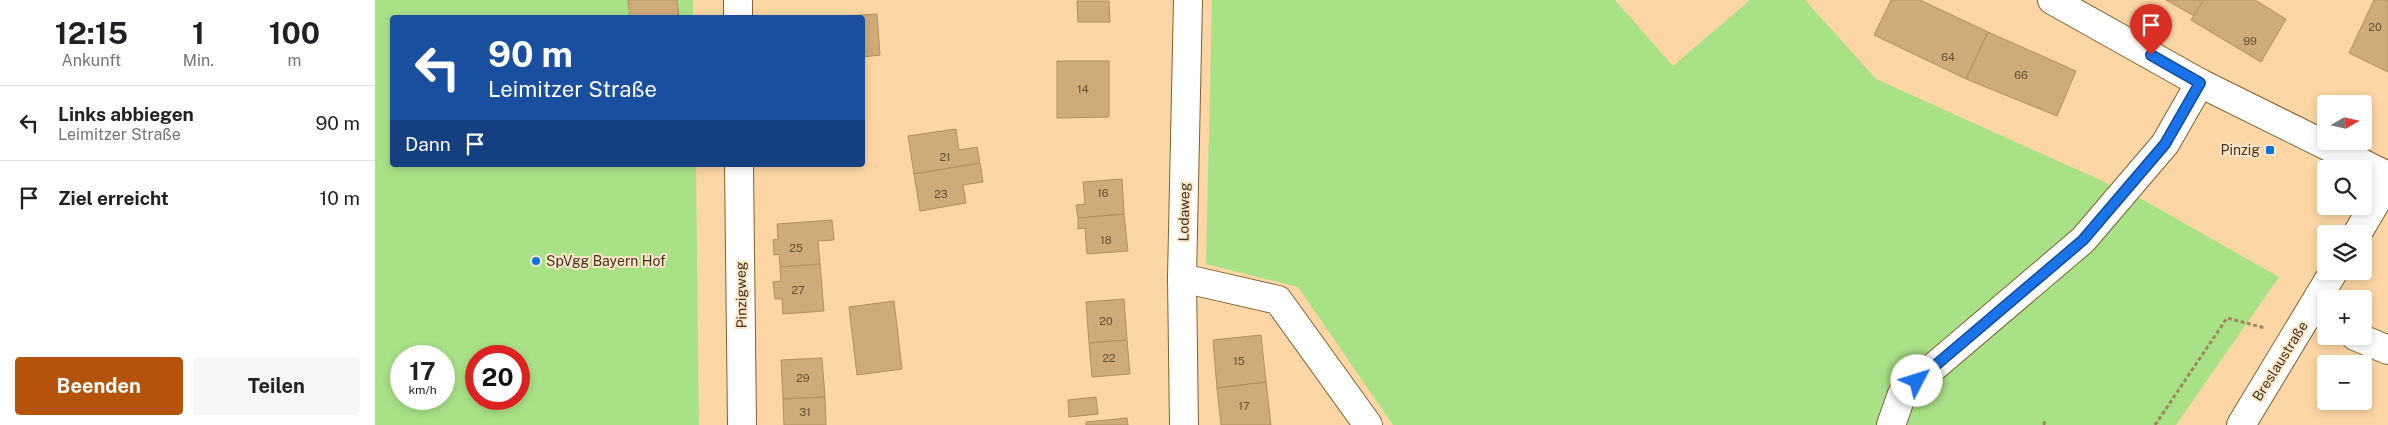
<!DOCTYPE html>
<html lang="de">
<meta charset="utf-8">
<style>
:root{--surface:#fff;--page:#f6f6f6;--text:#202124;--muted:#757577;--line:#e0e0e0;--accent:#b45309}
body{margin:0;font-family:"Public Sans",sans-serif;background:var(--page);color:var(--text);height:100vh;display:flex;flex-direction:column;font-size:19px;white-space:nowrap}
*{box-sizing:border-box;margin:0}
p{font-size:16px;color:var(--muted)}
.icon{flex:none;width:28px;height:28px;fill:none;stroke:currentColor;stroke-width:2;stroke-linecap:round;stroke-linejoin:round}
.map{position:relative;flex:1;overflow:hidden}
.sheet{display:flex;flex-direction:column;background:var(--surface);width:375px}
.sheet>*{flex:none}
.banner{position:absolute;left:15px;top:15px;width:475px;height:152px;border-radius:5px;box-shadow:0 2px 8px #0003;background:#1a4fa0;color:#fff;overflow:hidden}
.needle{width:32px;rotate:81deg}
.fabs{position:absolute;left:1942px;top:95px;display:grid;gap:10px}
.fabs a{display:grid;place-items:center;width:55px;height:55px;border-radius:5px;background:var(--surface);box-shadow:0 2px 8px #0003;font-size:25px}
.speed{position:absolute;left:15px;top:345px;display:flex;gap:10px;font-size:25px;font-weight:700;text-align:center}
.speed>*{display:grid;place-content:center;width:65px;height:65px;border-radius:50%;background:var(--surface);box-shadow:0 2px 8px #0003;line-height:1}
.speed small{font-size:12px;font-weight:400}
.speed .limit{border:8px solid #d22;background:#fff;color:#111}
.pin{position:absolute;display:grid;place-items:center;width:42px;height:42px;color:#fff;margin:-51px -21px;border-radius:50% 50% 50% 0;rotate:-45deg;box-shadow:0 0 5px #0007}
.pin .icon{rotate:45deg}
.me{position:absolute;width:55px;margin:-28px;rotate:50deg;stroke-linejoin:round;filter:drop-shadow(0 0 4px #0008)}
.turn{display:flex;align-items:center;gap:18px;height:105px;padding:0 15px;font-size:22px}
.turn .icon{width:65px;height:65px;stroke-width:2.5}
.turn b{display:block;font-size:35px;line-height:42px}
.then{display:flex;align-items:center;height:48px;padding:0 15px;background:#0003;gap:10px;font-size:19px}
.eta{display:flex;justify-content:space-evenly;align-items:center;height:85px;text-align:center}
.eta b{font-size:30px;font-weight:700;line-height:35px}
.button{display:flex;gap:10px;margin-top:auto;padding:10px 15px}
.button a{flex:1;height:58px;border-radius:5px;background:var(--accent);color:#fff;font-size:20px;font-weight:700;line-height:58px;text-align:center}
.button a+a{background:var(--page);color:var(--text)}
ul{padding:0;list-style:none}
li{display:flex;align-items:center;gap:15px;height:75px;padding:0 15px;border-top:1px solid var(--line)}
li div{flex:1}
li b{display:block;font-size:19px}
li em{font-style:normal}
main{display:flex;flex:1;min-height:0}
.map>svg:first-child{display:block}
</style>
<main>
<section class="sheet">
<div class="eta">
<div><b>12:15</b><p>Ankunft</p></div>
<div><b>1</b><p>Min.</p></div>
<div><b>100</b><p>m</p></div>
</div>
<ul>
<li><svg class="icon" aria-label="left" viewBox="0 0 24 24"><path d="M17 20v-9H6M10 6l-5 5 5 5"/></svg><div><b>Links abbiegen</b><p>Leimitzer Straße</p></div><em>90 m</em></li>
<li><svg class="icon" aria-label="arrive" viewBox="0 0 24 24"><path d="M6 21V4h12l-3 4 3 4H6"/></svg><div><b>Ziel erreicht</b></div><em>10 m</em></li>
</ul>
<div class="button"><a>Beenden</a><a>Teilen</a></div>
</section>
<div class="map">
<svg width="2013" height="425" viewBox="0 0 2013 425">
<rect width="100%" height="100%" fill="#fcd6a4"/>
<g fill="#a9e187" fill-rule="evenodd">
<path d="M 0,0 L 318,0 L 318,17 L 18,18 L 18,165 L 321,165 L 324,425 L 0,425 ZM 26,356 L 69,356 L 69,399 L 26,399 ZM 101,356 L 144,356 L 144,399 L 101,399 Z"/>
<path d="M 837,0 L 1240,0 L 1298,66 L 1375,0 L 1430,0 L 1501,79 L 1763,197 L 1904,277 L 1801,425 L 1018,425 L 923,287 L 831,264 Z"/>
</g>
<g fill="#cfab7a" stroke="#b28f5f">
<path d="M 253,0 L 302,0 L 304,18 L 255,18 Z"/>
<path d="M 1516,0 L 1545,0 L 1613,32 L 1591,79 L 1499,35 Z"/>
<path d="M 1791,0 L 1829,0 L 1819,16 Z"/>
<path d="M 1829,0 L 1880,0 L 1911,19 L 1886,62 L 1816,20 Z"/>
<path d="M 1999,0 L 2013,0 L 2013,72 L 1974,53 Z"/>
<path d="M 702,1 L 734,1 L 735,22 L 703,22 Z"/>
<path d="M 502,14 L 505,55 L 488,57 L 488,18 L 458,17 Z"/>
<path d="M 1613,32 L 1701,71 L 1682,116 L 1591,79 Z"/>
<path d="M 682,61 L 734,61 L 734,117 L 682,118 Z"/>
<path d="M 581,129 L 584,150 L 602,147 L 605,163 L 539,174 L 533,136 Z"/>
<path d="M 605,163 L 608,182 L 588,185 L 591,203 L 545,211 L 539,174 Z"/>
<path d="M 747,179 L 749,214 L 703,218 L 701,205 L 710,204 L 708,182 Z"/>
<path d="M 749,214 L 753,251 L 712,254 L 710,228 L 703,229 L 703,218 Z"/>
<path d="M 457,220 L 459,240 L 443,241 L 445,264 L 405,267 L 404,254 L 399,255 L 398,240 L 403,239 L 402,224 Z"/>
<path d="M 445,264 L 449,311 L 408,314 L 407,299 L 400,299 L 398,282 L 406,281 L 405,267 Z"/>
<path d="M 749,299 L 752,340 L 714,343 L 711,302 Z"/>
<path d="M 519,301 L 527,369 L 482,375 L 474,307 Z"/>
<path d="M 886,335 L 891,382 L 842,388 L 838,340 Z"/>
<path d="M 752,340 L 755,374 L 717,377 L 714,343 Z"/>
<path d="M 447,358 L 450,397 L 408,399 L 406,360 Z"/>
<path d="M 891,382 L 896,425 L 846,425 L 842,388 Z"/>
<path d="M 450,397 L 451,425 L 409,425 L 408,399 Z"/>
<path d="M 721,397 L 723,414 L 694,417 L 693,400 Z"/>
<path d="M 752,418 L 753,425 L 711,425 L 711,422 Z"/>
</g>
<g fill="none" stroke-linecap="round" stroke-linejoin="round">
<g stroke="#816030" stroke-width="30">
<g id="minor">
<path d="M 363,0 L 363,18"/>
<path d="M 1677,0 L 1825,83 L 2013,176"/>
<path d="M 364,165 L 367,425"/>
<path d="M 1982,234 L 2013,182"/>
<path d="M 807,278 L 903,300 L 993,425"/>
<path d="M 1980,336 L 2013,350"/>
<path d="M 809,425 L 807,278 L 813,0"/>
<path d="M 1516,425 L 1527,394 L 1708,240 L 1790,144 L 1825,83"/>
<path d="M 1866,425 L 1959,271"/>
</g>
</g>
<g stroke="#a08562" stroke-width="3" stroke-dasharray="4 2.5" stroke-linecap="butt">
<path d="M 1669,425 L 1670,419"/>
<path d="M 1780,425 L 1852,318 L 1890,328"/>
</g>
<use href="#minor" stroke="#fff" stroke-width="28"/>
</g>
<g fill="none" stroke-linecap="round" stroke-linejoin="round">
<g stroke="#114b97" stroke-width="12">
<path id="route" d="M 1542,381 L 1708,240 L 1790,144 L 1825,83 L 1776,55"/>
</g>
<use href="#route" stroke="#1a73e8" stroke-width="9"/>
</g>
<g fill="#0775dd" stroke="#fde6c9" stroke-width="2">
<rect x="1890" y="145" width="10" height="10" rx="2.5"/>
<circle cx="161" cy="261" r="5"/>
</g>
<g text-anchor="middle" stroke-width="4" stroke-linejoin="round" paint-order="stroke">
<g font-size="11" fill="#645034">
<text x="2000" y="31">20</text>
<text x="1875" y="45">99</text>
<text x="1573" y="61">64</text>
<text x="1646" y="79">66</text>
<text x="708" y="93">14</text>
<text x="570" y="161">21</text>
<text x="728" y="197">16</text>
<text x="566" y="198">23</text>
<text x="731" y="244">18</text>
<text x="421" y="252">25</text>
<text x="423" y="294">27</text>
<text x="731" y="325">20</text>
<text x="734" y="362">22</text>
<text x="864" y="365">15</text>
<text x="428" y="382">29</text>
<text x="869" y="410">17</text>
<text x="430" y="416">31</text>
</g>
<g font-size="14" fill="#40311d" stroke="#fde6c9" text-anchor="end">
<text x="1885" y="155">Pinzig</text>
<text x="171" y="266" text-anchor="start">SpVgg Bayern Hof</text>
</g>
<g font-size="14" fill="#40311d" stroke="#fde6c9">
<text transform="translate(809 212) rotate(-89)" y="5">Lodaweg</text>
<text transform="translate(366 295) rotate(-91)" y="5">Pinzigweg</text>
<text transform="translate(1905 361) rotate(-58)" y="5">Breslaustraße</text>
</g>
</g>
</svg>
<div class="fabs">
<a><svg class="needle" viewBox="-14 -14 28 28"><path d="M0-13l5 13h-10z" fill="#e53935"/><path d="M0 13l5-13h-10z" fill="#757577"/></svg></a>
<a><svg class="icon" aria-label="search" viewBox="0 0 24 24"><circle cx="10" cy="10" r="6"/><path d="M15 15l6 6"/></svg></a>
<a><svg class="icon" aria-label="layers" viewBox="0 0 24 24"><path d="M12 4l9 5-9 5-9-5zM3 14l9 5 9-5"/></svg></a>
<a>+</a>
<a>−</a>
</div>
<div class="speed"><div>17<small>km/h</small></div><div class="limit">20</div></div>
<div class="pin" style="left:1776px;top:55px;background:#d93025"><svg class="icon" aria-label="arrive" viewBox="0 0 24 24"><path d="M6 21V4h12l-3 4 3 4H6"/></svg></div>
<svg class="me" style="left:1542px;top:381px" viewBox="-20 -20 40 40"><circle r="19" fill="#fff"/><path d="M0-13L10 11 0 6-10 11z" fill="#1a73e8"/></svg>
<div class="banner">
<div class="turn"><svg class="icon" aria-label="left" viewBox="0 0 24 24"><path d="M17 20v-9H6M10 6l-5 5 5 5"/></svg><div><b>90 m</b>Leimitzer Straße</div></div>
<div class="then">Dann<svg class="icon" aria-label="arrive" viewBox="0 0 24 24"><path d="M6 21V4h12l-3 4 3 4H6"/></svg></div>
</div>
</div>
</main>
